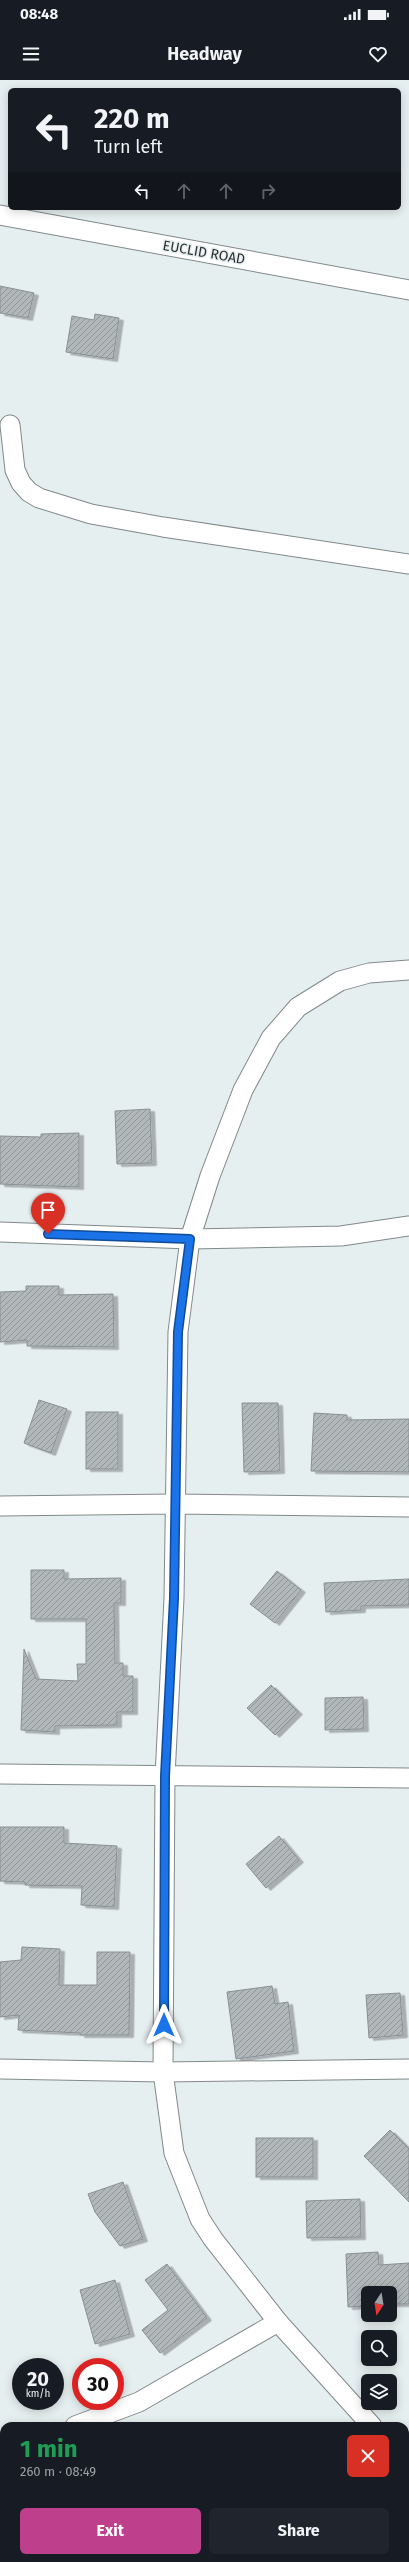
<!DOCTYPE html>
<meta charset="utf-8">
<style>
:root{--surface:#171b24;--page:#20242c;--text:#f1f3f6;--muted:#9ea1a6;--accent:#be3f8b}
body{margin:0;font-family:"Fira Sans",sans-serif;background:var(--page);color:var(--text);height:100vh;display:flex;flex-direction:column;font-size:15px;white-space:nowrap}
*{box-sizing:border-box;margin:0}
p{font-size:13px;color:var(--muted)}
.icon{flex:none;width:22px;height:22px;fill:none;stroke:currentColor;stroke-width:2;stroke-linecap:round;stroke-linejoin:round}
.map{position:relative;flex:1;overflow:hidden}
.sheet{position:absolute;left:0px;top:2342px;width:409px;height:140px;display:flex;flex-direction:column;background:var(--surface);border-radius:12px 12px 0 0;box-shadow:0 2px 10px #0003}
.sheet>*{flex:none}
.hud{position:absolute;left:8px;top:8px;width:393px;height:122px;border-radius:6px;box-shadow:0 2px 10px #0003;background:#171b24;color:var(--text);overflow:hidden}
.needle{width:26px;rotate:192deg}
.buttons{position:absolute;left:361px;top:2206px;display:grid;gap:8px}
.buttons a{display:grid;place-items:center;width:36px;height:36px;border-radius:6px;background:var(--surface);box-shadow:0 2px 10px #0003;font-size:20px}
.speed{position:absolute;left:12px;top:2278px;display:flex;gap:8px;font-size:20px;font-weight:700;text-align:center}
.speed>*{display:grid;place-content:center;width:52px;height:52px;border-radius:50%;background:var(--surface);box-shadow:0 2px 10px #0003;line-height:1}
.speed small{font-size:10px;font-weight:400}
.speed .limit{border:6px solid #d22;background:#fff;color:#111}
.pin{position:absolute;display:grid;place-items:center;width:34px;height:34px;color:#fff;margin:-41px -17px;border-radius:50% 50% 50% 0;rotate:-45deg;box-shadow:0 0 4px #0007}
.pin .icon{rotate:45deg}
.me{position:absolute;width:44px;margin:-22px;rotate:0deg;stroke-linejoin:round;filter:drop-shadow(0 0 3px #0008)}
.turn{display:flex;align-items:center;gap:14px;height:84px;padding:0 20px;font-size:18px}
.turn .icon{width:52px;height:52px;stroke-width:2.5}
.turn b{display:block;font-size:28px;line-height:34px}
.lanes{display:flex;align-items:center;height:38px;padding:0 20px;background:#0003;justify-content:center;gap:20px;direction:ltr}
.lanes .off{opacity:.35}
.round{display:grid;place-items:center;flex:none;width:42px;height:42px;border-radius:6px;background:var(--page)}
.headline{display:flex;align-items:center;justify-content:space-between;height:68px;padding:0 20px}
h1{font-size:24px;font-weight:700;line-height:30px;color:#1e9e55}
.action{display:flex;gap:8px;margin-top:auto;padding:8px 20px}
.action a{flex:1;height:46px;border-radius:6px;background:var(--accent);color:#fff;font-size:16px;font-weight:700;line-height:46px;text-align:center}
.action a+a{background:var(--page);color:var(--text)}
.status{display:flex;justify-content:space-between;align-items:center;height:28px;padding:0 20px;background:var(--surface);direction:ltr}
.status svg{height:11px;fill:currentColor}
header{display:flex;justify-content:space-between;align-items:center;height:52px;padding:0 20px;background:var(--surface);font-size:18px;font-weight:700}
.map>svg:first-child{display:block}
</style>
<div class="status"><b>08:48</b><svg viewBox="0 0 49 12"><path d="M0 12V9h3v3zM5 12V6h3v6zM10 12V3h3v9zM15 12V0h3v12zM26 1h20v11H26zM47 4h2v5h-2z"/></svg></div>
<header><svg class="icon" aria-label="menu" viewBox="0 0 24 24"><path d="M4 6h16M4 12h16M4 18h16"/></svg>Headway<svg class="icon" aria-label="heart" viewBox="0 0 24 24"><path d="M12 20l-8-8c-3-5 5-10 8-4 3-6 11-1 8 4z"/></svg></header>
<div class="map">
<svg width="409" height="2482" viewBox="0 0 409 2482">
<defs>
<pattern id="building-hatch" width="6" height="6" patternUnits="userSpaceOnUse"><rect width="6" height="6" fill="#b0b8ba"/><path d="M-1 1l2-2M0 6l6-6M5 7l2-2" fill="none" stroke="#909698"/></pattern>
<filter id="shadow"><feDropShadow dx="4.5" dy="2.5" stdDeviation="0" flood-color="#0004"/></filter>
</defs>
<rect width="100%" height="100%" fill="#e6eff0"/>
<g fill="url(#building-hatch)" stroke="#899092" filter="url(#shadow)">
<path d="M 0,206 L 34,213 L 28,238 L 0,233 Z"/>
<path d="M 95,234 L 119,238 L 113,279 L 66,272 L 72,236 L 94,240 Z"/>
<path d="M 150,1029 L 152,1083 L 117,1084 L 115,1031 Z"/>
<path d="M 79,1053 L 79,1107 L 0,1104 L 0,1056 L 41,1057 L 41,1054 Z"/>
<path d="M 26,1206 L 59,1206 L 59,1215 L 113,1214 L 114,1267 L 27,1266 L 27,1260 L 0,1262 L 0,1212 L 26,1211 Z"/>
<path d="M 39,1320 L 67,1329 L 51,1373 L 24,1363 Z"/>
<path d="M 242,1323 L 278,1323 L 280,1391 L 244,1392 Z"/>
<rect x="86" y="1332" width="32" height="57"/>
<path d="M 314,1333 L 347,1335 L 347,1340 L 409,1339 L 409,1392 L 311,1391 Z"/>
<path d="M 31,1490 L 64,1490 L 64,1499 L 121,1498 L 121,1523 L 114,1523 L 115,1583 L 123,1583 L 123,1596 L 133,1596 L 133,1632 L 117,1632 L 117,1645 L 55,1646 L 55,1652 L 21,1650 L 24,1569 L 36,1599 L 78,1601 L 77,1584 L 86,1584 L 86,1539 L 31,1539 Z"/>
<path d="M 277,1491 L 301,1510 L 275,1543 L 250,1524 Z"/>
<path d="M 409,1499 L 409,1525 L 361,1526 L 361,1530 L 326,1532 L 324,1503 Z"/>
<path d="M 271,1605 L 298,1632 L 275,1655 L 247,1628 Z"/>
<path d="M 363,1617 L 364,1649 L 325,1650 L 325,1618 Z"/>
<path d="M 0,1747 L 64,1747 L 64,1763 L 117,1766 L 114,1827 L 81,1825 L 82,1806 L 25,1805 L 25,1802 L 0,1801 Z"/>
<path d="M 279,1756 L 299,1780 L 266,1808 L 246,1784 Z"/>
<path d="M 22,1867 L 60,1869 L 59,1905 L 97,1905 L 97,1872 L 130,1872 L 129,1955 L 80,1955 L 80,1953 L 18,1950 L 19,1935 L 0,1937 L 0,1882 L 21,1880 Z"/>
<path d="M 272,1906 L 275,1924 L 288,1922 L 294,1971 L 236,1979 L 227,1912 Z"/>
<path d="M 400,1913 L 403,1955 L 369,1958 L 366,1915 Z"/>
<path d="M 390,2050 L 409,2069 L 409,2122 L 364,2076 Z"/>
<rect x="256" y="2058" width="57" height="39"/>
<path d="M 123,2102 L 143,2159 L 120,2166 L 95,2132 L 88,2114 Z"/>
<path d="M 360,2119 L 361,2157 L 307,2158 L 306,2121 Z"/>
<path d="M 378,2172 L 379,2185 L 409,2183 L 409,2224 L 390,2224 L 390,2213 L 368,2213 L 368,2226 L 348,2227 L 346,2174 Z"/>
<path d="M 167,2184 L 207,2238 L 160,2273 L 142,2250 L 168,2230 L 145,2200 Z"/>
<path d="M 115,2200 L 130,2254 L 95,2264 L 80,2210 Z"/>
</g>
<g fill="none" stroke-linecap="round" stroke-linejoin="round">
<g stroke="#81898a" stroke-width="21">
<g id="street">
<path d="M 0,135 L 409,210"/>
<path d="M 10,345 L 15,390 L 21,403 L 29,412 L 39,418 L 91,434 L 163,447 L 409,484"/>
<path d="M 0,1152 L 190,1159 L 341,1156 L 409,1146"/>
<path d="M 0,1426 L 175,1424 L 409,1427"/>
<path d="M 0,1694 L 409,1698"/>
<path d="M 0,1989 L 163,1992 L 409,1989"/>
<path d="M 75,2346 L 139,2322 L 278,2242"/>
<path d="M 372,2346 L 278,2242 L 213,2159 L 200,2139 L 174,2073 L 163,1992 L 165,1696 L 174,1518 L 178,1252 L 190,1159 L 210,1096 L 243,1010 L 271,958 L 298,927 L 340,901 L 369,893 L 409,890"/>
<path d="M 0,2371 L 4,2369"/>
<path d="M 405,2382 L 409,2386"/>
</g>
</g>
<use href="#street" stroke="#fff" stroke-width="19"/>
</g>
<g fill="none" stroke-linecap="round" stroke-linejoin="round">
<g stroke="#114b97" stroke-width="10">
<path id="route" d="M 48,1154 L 190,1159 L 178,1252 L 174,1518 L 165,1696 L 164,1945"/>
</g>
<use href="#route" stroke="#1a73e8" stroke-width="7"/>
</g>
<g text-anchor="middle" stroke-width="3" stroke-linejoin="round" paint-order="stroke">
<g font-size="14" fill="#2d3030" stroke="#e6eff0">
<text transform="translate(204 172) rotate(10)" y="5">EUCLID ROAD</text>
</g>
</g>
</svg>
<div class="buttons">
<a><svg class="needle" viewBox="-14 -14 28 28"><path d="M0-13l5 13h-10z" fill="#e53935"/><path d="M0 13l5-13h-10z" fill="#9ea1a6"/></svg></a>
<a><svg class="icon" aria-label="search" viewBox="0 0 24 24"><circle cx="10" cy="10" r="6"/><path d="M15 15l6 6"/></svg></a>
<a><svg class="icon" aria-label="layers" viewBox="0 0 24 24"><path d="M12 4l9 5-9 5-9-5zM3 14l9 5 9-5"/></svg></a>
</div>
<div class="speed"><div>20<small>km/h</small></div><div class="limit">30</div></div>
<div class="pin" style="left:48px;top:1154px;background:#d93025"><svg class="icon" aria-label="arrive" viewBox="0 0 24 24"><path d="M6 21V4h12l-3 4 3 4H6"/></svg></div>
<svg class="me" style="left:164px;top:1945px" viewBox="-20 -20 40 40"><path d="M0-17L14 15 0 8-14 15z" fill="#1a73e8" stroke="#fff" stroke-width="4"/></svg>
<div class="hud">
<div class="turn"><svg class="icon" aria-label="left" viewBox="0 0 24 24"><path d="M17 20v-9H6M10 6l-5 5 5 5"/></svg><div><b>220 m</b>Turn left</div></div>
<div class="lanes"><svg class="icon" aria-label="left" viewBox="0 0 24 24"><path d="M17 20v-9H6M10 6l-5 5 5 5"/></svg><svg class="icon off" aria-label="ahead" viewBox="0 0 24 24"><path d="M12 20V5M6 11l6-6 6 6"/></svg><svg class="icon off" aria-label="ahead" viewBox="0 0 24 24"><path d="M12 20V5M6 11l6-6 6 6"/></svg><svg class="icon off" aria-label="right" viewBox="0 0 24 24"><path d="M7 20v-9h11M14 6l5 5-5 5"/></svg></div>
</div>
<section class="sheet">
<div class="headline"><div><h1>1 min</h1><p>260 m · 08:49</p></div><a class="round" style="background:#d93025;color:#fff"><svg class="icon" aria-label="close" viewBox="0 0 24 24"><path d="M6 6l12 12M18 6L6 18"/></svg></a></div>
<div class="action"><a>Exit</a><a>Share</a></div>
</section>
</div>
